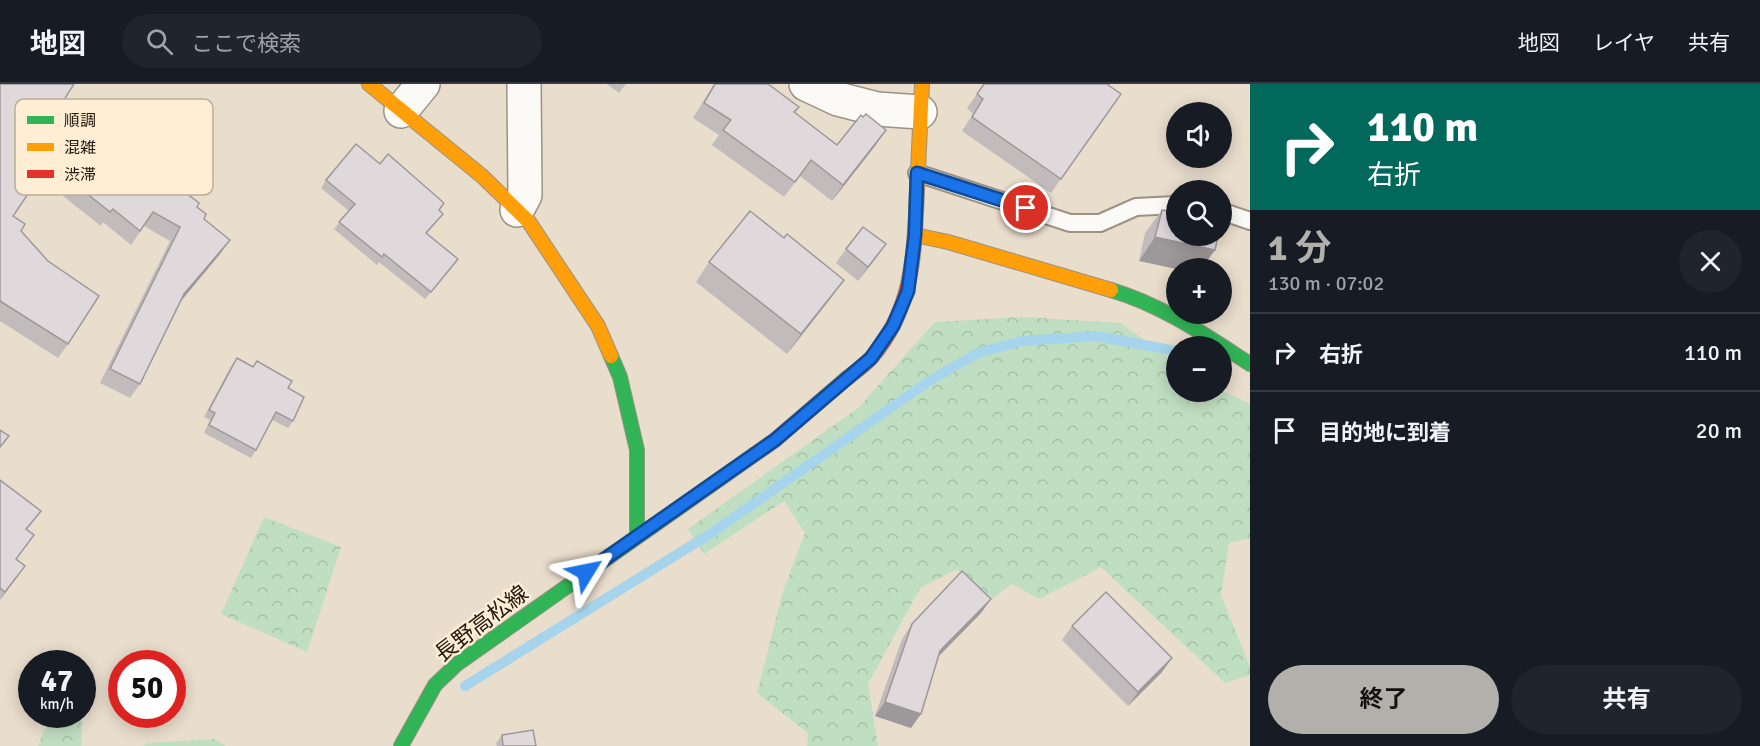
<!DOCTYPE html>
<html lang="ja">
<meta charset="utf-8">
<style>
:root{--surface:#171b24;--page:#20242c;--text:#f1f3f6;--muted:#9ea1a6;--line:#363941;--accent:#b2b0ab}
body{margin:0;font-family:Signika,"Noto Sans JP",sans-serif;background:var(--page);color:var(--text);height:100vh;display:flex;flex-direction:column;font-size:22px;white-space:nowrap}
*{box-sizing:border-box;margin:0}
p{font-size:20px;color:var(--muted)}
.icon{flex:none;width:33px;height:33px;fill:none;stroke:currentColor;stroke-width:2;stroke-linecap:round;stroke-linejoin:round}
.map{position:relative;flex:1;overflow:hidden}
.details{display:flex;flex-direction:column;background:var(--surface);width:510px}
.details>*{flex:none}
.top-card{background:#00695c;color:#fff;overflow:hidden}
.controls{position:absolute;left:1166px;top:18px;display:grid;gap:12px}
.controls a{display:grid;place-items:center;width:66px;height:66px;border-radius:50%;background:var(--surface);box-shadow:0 3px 15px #0003;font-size:30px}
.speed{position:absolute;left:18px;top:566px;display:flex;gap:12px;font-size:30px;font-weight:700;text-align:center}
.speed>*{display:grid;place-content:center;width:78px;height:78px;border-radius:50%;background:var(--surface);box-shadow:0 3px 15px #0003;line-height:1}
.speed small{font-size:15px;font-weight:400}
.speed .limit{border:9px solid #d22;background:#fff;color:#111}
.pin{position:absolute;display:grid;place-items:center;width:51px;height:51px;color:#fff;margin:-26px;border:3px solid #fff;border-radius:50%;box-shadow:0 2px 6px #0007}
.me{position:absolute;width:66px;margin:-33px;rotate:55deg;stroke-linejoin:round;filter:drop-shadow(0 0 4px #0008)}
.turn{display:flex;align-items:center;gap:21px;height:126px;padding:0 18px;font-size:27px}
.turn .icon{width:78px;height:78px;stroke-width:2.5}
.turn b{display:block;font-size:42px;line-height:51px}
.round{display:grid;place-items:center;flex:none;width:63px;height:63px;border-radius:32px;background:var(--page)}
.headline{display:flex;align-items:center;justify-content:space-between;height:102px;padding:0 18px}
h1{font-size:36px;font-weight:700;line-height:45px;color:var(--accent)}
.button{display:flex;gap:12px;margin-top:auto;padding:12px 18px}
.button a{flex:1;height:69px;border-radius:36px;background:var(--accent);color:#111;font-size:24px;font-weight:700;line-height:69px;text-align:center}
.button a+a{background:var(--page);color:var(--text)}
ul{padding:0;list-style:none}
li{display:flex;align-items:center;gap:18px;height:78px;padding:0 18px;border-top:2px solid var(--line)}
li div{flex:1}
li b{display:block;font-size:22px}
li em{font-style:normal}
header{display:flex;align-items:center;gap:36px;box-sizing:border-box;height:84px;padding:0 30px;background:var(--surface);border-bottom:2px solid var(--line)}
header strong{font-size:28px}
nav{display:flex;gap:33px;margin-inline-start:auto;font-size:21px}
.search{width:420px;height:54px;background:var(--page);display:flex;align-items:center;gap:15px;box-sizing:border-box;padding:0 21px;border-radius:33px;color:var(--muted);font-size:22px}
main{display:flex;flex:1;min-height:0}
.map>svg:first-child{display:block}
</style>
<header>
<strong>地図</strong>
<div class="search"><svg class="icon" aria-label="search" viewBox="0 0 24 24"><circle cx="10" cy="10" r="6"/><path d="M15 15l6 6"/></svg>ここで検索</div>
<nav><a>地図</a><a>レイヤ</a><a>共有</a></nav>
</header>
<main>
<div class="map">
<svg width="1250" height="662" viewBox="0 0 1250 662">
<defs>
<pattern id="forest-crowns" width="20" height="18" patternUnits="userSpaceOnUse" patternTransform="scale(1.5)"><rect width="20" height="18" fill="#c0dfc2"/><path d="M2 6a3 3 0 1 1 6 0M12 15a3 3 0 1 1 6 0" fill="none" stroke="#a5bfa6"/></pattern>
</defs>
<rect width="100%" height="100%" fill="#e9ddcc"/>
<g fill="url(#forest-crowns)">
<path d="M 1023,233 L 1121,239 L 1176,279 L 1176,308 L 1221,308 L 1221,306 L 1250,320 L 1250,454 L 1229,459 L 1221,511 L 1250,583 L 1250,591 L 1225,599 L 1101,483 L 1039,515 L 1012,500 L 987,519 L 957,485 L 920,504 L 868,600 L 878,662 L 807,662 L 808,649 L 757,609 L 784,504 L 805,449 L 784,417 L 704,470 L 688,445 L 858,324 L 935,238 Z"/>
<path d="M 264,433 L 341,463 L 307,568 L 221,530 Z"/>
<path d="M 51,630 L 82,630 L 81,662 L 38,662 Z"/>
<path d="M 215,655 L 226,662 L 143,662 L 147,659 Z"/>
</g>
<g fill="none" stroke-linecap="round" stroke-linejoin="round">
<path stroke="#a5d4ec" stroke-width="10" d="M 465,602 L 713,448 L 929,297 L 978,269 L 1022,257 L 1096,252 L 1176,267"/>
<g stroke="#9b9285" stroke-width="20">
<g id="lane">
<path d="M 917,89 L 1070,139 L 1100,139 L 1136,123 L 1176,121"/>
<path d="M 1221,127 L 1250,137"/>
</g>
</g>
<g stroke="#9b9285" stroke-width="36">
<g id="street">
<path d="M 806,0 L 838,15 L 877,25 L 920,28"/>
<path d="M 401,27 L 423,0"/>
<path d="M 517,126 L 525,111 L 524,0"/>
</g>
</g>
<g stroke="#9b9285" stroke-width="16">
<g id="fast">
<path d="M 1111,206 C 1162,221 1205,251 1250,280"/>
<path d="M 611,272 L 620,293 L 637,366 L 637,452"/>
<path d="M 401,662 L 435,601 L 457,580 L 775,356 L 847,294"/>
</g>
</g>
<g stroke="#9b9285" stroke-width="16">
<g id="slow">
<path d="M 369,0 L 482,92 L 529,138 L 598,242 L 611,272"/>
<path d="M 917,108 L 922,0"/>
<path d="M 915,151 L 948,158 L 1111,206"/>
</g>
</g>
<g stroke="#9b9285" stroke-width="16">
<path id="jam" d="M 847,294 C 855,288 865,281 872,273 C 914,223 914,170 917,108"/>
</g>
<use href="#lane" stroke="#fcfaf7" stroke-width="16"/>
<use href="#street" stroke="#fcfaf7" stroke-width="33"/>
<use href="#fast" stroke="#30b455" stroke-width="14"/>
<use href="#slow" stroke="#ff9f0a" stroke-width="14"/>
<use href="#jam" stroke="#e5322d" stroke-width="14"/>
</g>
<g fill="#c1bbbc">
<path d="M 0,0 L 46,44 L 90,77 L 197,123 L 204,135 L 230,156 L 220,170 L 182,216 L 140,300 L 130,314 L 100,299 L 170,157 L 144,142 L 131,161 L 103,138 L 101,142 L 39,93 L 13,132 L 21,147 L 68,260 L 58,274 L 0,237 Z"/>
<path d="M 607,0 L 626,0 L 619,9 Z"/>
<path d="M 714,0 L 768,0 L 799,23 L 795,29 L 837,61 L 863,33 L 886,46 L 875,62 L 832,117 L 800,92 L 784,113 L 712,61 L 719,51 L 693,34 Z"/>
<path d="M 984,0 L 1108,1 L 1121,10 L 1051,109 L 962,47 L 973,30 L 967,24 Z"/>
<path d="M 380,80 L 439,126 L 437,137 L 427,149 L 452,183 L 425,215 L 379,178 L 377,181 L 334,145 L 349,127 L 321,104 L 326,96 Z"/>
<path d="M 1162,126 L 1176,128 L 1139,177 L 1145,149 Z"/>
<path d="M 784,154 L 844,196 L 830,215 L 787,270 L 696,198 L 709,178 Z"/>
<path d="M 846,165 L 876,174 L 858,197 L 836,179 Z"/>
<path d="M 237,274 L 288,304 L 293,337 L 288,344 L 272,336 L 256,366 L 251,374 L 204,349 L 210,336 L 204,333 L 231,282 Z"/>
<path d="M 0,396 L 41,427 L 27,446 L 16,476 L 25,482 L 0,516 Z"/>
<path d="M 991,515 L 981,529 L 938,573 L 911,644 L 875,632 L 902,555 L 912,540 Z"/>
<path d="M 1072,542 L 1162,588 L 1128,622 L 1062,556 Z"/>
<path d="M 502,651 L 536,662 L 497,662 L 496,659 Z"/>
</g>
<g fill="#9d9899">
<path d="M 886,46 L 875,62 L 832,117 L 843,101 Z"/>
<path d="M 1155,153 L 1215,166 L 1202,184 L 1176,185 L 1139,177 Z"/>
<path d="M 230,156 L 220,170 L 175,224 L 184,210 Z"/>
<path d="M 886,160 L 876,174 L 858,197 L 868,183 Z"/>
<path d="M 844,196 L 830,215 L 787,270 L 801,250 Z"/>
<path d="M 25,482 L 15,496 L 0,516 L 5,508 Z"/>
<path d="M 991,515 L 981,529 L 930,581 L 940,567 Z"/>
<path d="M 1172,574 L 1162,588 L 1128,622 L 1138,608 Z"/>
<path d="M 885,618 L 921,630 L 911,644 L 875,632 Z"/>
</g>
<g fill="#e0d9db" stroke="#9d9899" stroke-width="1.5">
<path d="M 0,0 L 74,0 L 46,44 L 90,77 L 110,51 L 199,119 L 197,123 L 206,130 L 204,135 L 230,156 L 184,210 L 140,300 L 110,285 L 180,143 L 153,128 L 140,147 L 113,125 L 110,128 L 49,79 L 13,132 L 25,140 L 21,147 L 48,177 L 99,212 L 68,260 L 0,217 Z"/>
<path d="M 715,0 L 768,0 L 799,23 L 794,28 L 837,61 L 861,31 L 863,33 L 866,30 L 886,46 L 843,101 L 811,76 L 795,98 L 723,46 L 731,36 L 704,19 Z"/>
<path d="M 984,0 L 1109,0 L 1108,1 L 1121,10 L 1061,95 L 972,33 L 983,15 L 977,10 Z"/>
<path d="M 356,60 L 380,80 L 388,70 L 444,119 L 439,126 L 443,130 L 426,149 L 458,175 L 431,208 L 384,170 L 382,173 L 339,138 L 355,120 L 326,96 Z"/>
<path d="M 1162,126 L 1176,128 L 1176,152 L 1218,152 L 1215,166 L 1155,153 Z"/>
<path d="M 750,127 L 784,154 L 787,150 L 844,196 L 801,250 L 709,178 Z"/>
<path d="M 863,143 L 886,160 L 868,183 L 846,165 Z"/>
<path d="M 237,274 L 253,283 L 257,277 L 292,297 L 288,304 L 304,313 L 293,337 L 276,328 L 256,366 L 209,341 L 215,329 L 209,326 Z"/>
<path d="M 0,346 L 9,352 L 0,363 Z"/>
<path d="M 0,396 L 41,427 L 26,445 L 34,451 L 16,475 L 25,482 L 5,508 L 0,504 Z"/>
<path d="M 962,487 L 991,515 L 940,567 L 921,630 L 885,618 L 912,540 Z"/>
<path d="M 1106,508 L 1172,574 L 1138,608 L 1072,542 Z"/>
<path d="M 533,646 L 536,662 L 503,662 L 502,651 Z"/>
</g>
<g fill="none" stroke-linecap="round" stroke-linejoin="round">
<g stroke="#114b97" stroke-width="15">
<path id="route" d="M 586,488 L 775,356 L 871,274 L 893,242 L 908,207 L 915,151 L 917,89 L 1026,124"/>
</g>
<use href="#route" stroke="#1a73e8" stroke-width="10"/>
</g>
<g text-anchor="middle" stroke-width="5" stroke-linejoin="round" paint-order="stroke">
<g font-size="22" fill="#20180d" stroke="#ffedd4">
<text transform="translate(481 539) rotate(-37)" y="8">長野高松線</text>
</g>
</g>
<rect x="15" y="15" width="198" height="96" rx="9" fill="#ffedd4" stroke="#bcad98" stroke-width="1.5"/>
<rect x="27" y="32" width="27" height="8" fill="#30b455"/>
<rect x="27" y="59" width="27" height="8" fill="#ff9f0a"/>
<rect x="27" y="86" width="27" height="8" fill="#e5322d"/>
<g font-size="16" fill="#20180d">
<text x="64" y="42">順調</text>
<text x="64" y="69">混雑</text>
<text x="64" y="96">渋滞</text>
</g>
</svg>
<div class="controls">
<a><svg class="icon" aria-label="sound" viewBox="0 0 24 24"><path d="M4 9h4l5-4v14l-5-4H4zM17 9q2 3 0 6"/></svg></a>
<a><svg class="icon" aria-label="search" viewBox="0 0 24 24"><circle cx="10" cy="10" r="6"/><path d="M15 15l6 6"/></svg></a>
<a>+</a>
<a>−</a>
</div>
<div class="speed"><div>47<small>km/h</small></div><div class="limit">50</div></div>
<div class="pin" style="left:1026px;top:124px;background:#d93025"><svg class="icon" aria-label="arrive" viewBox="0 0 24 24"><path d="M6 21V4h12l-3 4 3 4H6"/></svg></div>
<svg class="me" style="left:586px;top:488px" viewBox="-20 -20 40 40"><path d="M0-17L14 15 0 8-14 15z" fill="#1a73e8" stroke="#fff" stroke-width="4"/></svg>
</div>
<section class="details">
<div class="top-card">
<div class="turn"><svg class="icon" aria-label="right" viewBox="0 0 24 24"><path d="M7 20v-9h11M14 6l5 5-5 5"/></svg><div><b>110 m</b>右折</div></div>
</div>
<div class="headline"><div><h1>1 分</h1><p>130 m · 07:02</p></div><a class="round"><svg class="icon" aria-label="close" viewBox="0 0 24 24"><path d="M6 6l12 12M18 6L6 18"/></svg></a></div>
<ul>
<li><svg class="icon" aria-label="right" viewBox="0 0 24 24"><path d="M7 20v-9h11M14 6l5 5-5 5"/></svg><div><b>右折</b></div><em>110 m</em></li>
<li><svg class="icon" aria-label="arrive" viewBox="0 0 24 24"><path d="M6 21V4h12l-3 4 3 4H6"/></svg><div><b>目的地に到着</b></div><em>20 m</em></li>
</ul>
<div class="button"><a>終了</a><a>共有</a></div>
</section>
</main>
